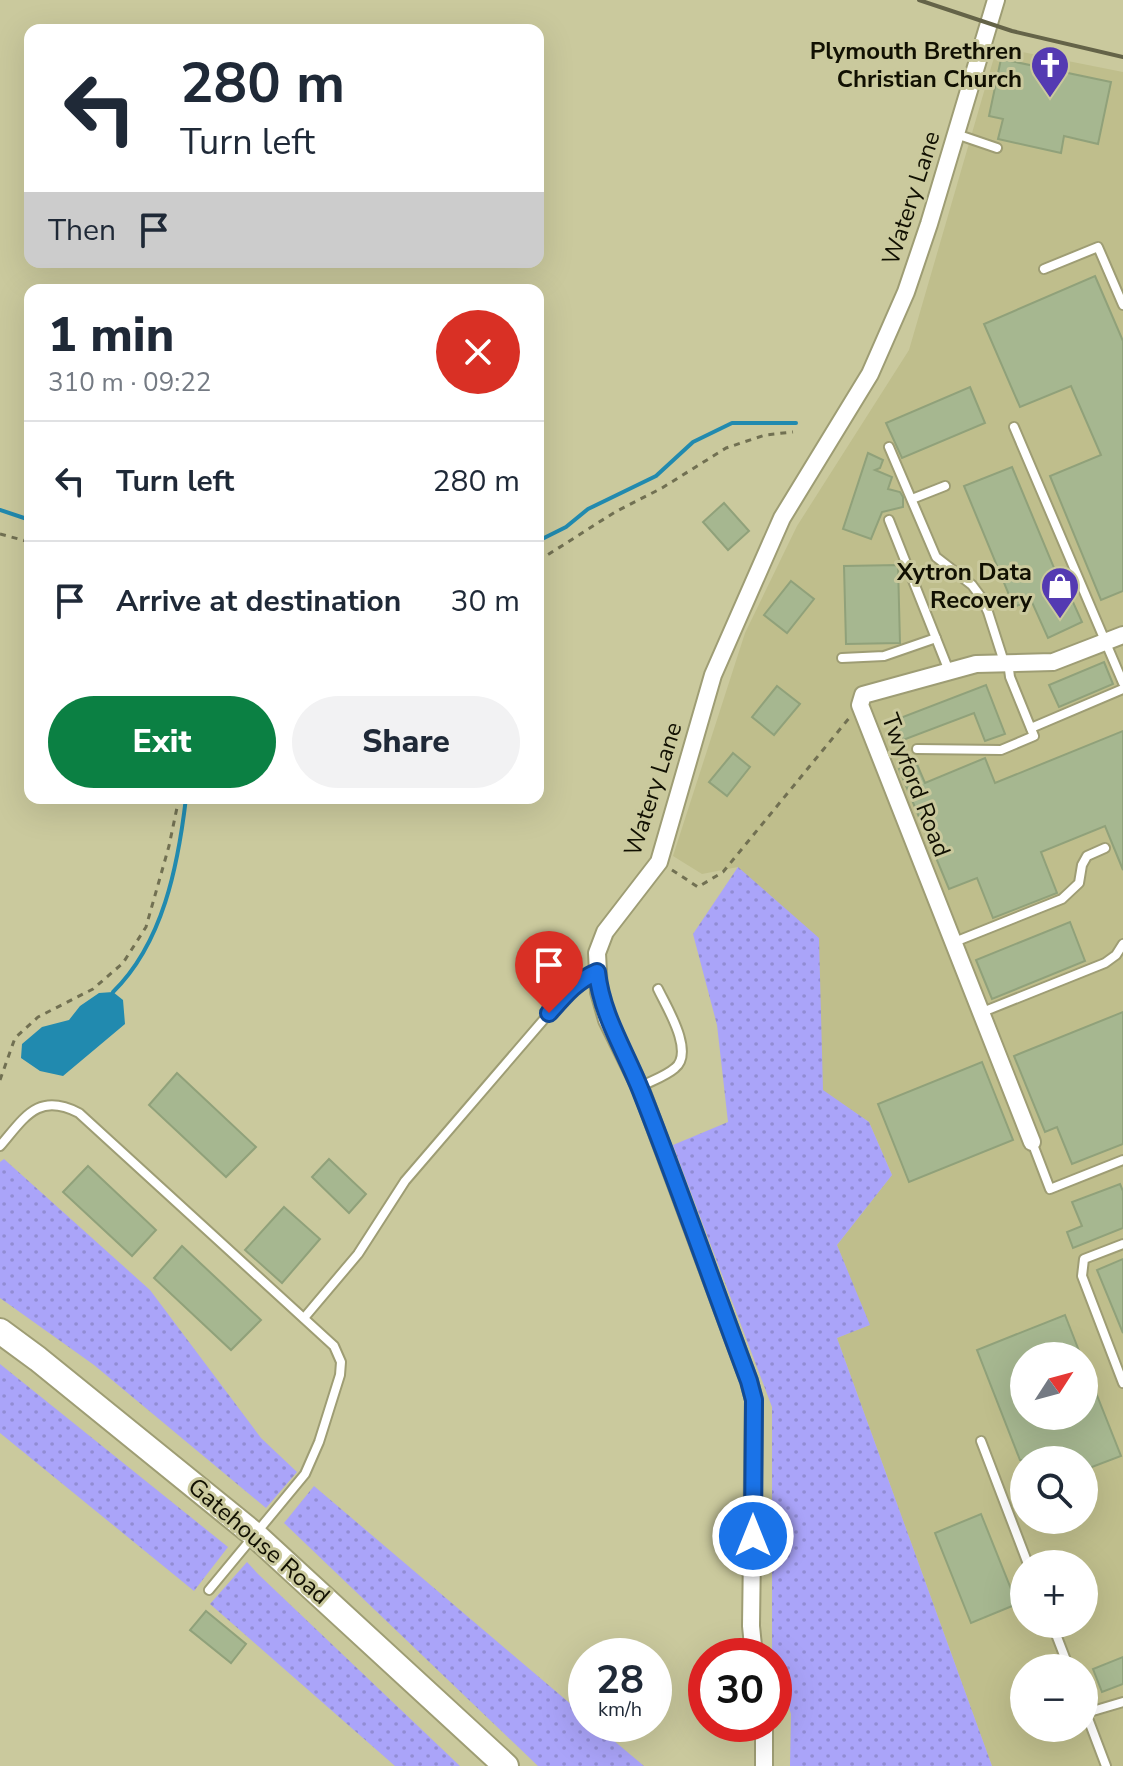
<!DOCTYPE html>
<meta charset="utf-8">
<style>
:root{--surface:#fff;--page:#f2f2f3;--text:#1f2937;--muted:#747a83;--line:#e0e1e3;--accent:#0b8043}
body{margin:0;font-family:"Nunito Sans",sans-serif;background:var(--page);color:var(--text);height:100vh;display:flex;flex-direction:column;font-size:30px;white-space:nowrap}
*{box-sizing:border-box;margin:0}
p{font-size:26px;color:var(--muted)}
.icon{flex:none;width:44px;height:44px;fill:none;stroke:currentColor;stroke-width:2;stroke-linecap:round;stroke-linejoin:round}
.map{position:relative;flex:1;overflow:hidden}
.panel{position:absolute;left:24px;top:284px;width:520px;height:520px;display:flex;flex-direction:column;background:var(--surface);border-radius:16px;box-shadow:0 8px 32px #0002}
.panel>*{flex:none}
.hud{position:absolute;left:24px;top:24px;width:520px;height:244px;border-radius:16px;box-shadow:0 8px 32px #0002;background:#fff;color:var(--text);overflow:hidden}
.needle{width:52px;rotate:54deg}
.controls{position:absolute;left:1010px;top:1342px;display:grid;gap:16px}
.controls a{display:grid;place-items:center;width:88px;height:88px;border-radius:50%;background:var(--surface);box-shadow:0 8px 32px #0002;font-size:40px}
.speed{position:absolute;left:568px;top:1638px;display:flex;gap:16px;font-size:40px;font-weight:700;text-align:center}
.speed>*{display:grid;place-content:center;width:104px;height:104px;border-radius:50%;background:var(--surface);box-shadow:0 8px 32px #0002;line-height:1}
.speed small{font-size:20px;font-weight:400}
.speed .limit{border:12px solid #d22;background:#fff;color:#111}
.pin{position:absolute;display:grid;place-items:center;width:68px;height:68px;color:#fff;margin:-82px -34px;border-radius:50% 50% 50% 0;rotate:-45deg;box-shadow:0 0 8px #0007}
.pin .icon{rotate:45deg}
.me{position:absolute;width:88px;margin:-44px;rotate:0deg;stroke-linejoin:round;filter:drop-shadow(0 0 6px #0008)}
.turn{display:flex;align-items:center;gap:28px;height:168px;padding:0 24px;font-size:36px}
.turn .icon{width:104px;height:104px;stroke-width:2.5}
.turn b{display:block;font-size:56px;line-height:68px}
.then{display:flex;align-items:center;height:76px;padding:0 24px;background:#0003;gap:16px;font-size:30px}
.round{display:grid;place-items:center;flex:none;width:84px;height:84px;border-radius:42px;background:var(--page)}
.summary{display:flex;align-items:center;justify-content:space-between;height:136px;padding:0 24px}
h1{font-size:48px;font-weight:800;line-height:60px}
.button{display:flex;gap:16px;margin-top:auto;padding:16px 24px}
.button a{flex:1;height:92px;border-radius:48px;background:var(--accent);color:#fff;font-size:32px;font-weight:800;line-height:92px;text-align:center}
.button a+a{background:var(--page);color:var(--text)}
ul{padding:0;list-style:none}
li{display:flex;align-items:center;gap:24px;height:120px;padding:0 24px;border-top:2px solid var(--line)}
li div{flex:1}
li b{display:block;font-size:30px}
li em{font-style:normal}
.map>svg:first-child{display:block}
</style>
<div class="map">
<svg width="1123" height="1766" viewBox="0 0 1123 1766">
<defs>
<pattern id="grass-dots" width="8" height="8" patternUnits="userSpaceOnUse" patternTransform="scale(2)"><rect width="8" height="8" fill="#aaa4f9"/><path d="M2 2h.1M6 6h.1" fill="none" stroke="#918cd4" stroke-width="1.8" stroke-linecap="round"/></pattern>
</defs>
<rect width="100%" height="100%" fill="#cac99d"/>
<path fill="#bfbe8c" fill-rule="evenodd" d="M 997,47 L 1123,72 L 1123,1766 L 992,1766 L 837,1338 L 869,1325 L 837,1245 L 892,1175 L 869,1122 L 823,1091 L 738,867 L 702,874 L 673,856 L 745,633 L 797,526 L 909,350 ZM 1024,1356 L 1084,1356 L 1084,1416 L 1024,1416 ZM 1024,1460 L 1084,1460 L 1084,1520 L 1024,1520 ZM 1024,1564 L 1084,1564 L 1084,1624 L 1024,1624 ZM 1024,1668 L 1084,1668 L 1084,1728 L 1024,1728 Z"/>
<g fill="url(#grass-dots)">
<path d="M 738,867 L 819,938 L 823,1090 L 869,1122 L 892,1175 L 837,1245 L 870,1325 L 837,1338 L 992,1766 L 790,1766 L 791,1714 L 772,1650 L 772,1407 L 673,1145 L 728,1122 L 717,1025 L 693,934 Z"/>
<path d="M 4,1159 L 150,1290 L 261,1438 L 297,1472 L 266,1508 L 94,1365 L 0,1298 L 0,1162 Z"/>
<path d="M 0,1364 L 228,1547 L 194,1591 L 0,1433 Z"/>
<path d="M 314,1486 L 586,1717 L 586,1724 L 594,1724 L 644,1766 L 538,1766 L 284,1523 Z"/>
<path d="M 247,1562 L 258,1574 L 460,1766 L 395,1766 L 210,1604 Z"/>
</g>
<path fill="#218aaf" d="M 113,992 L 123,1000 L 125,1024 L 63,1076 L 40,1071 L 21,1058 L 22,1044 L 42,1027 L 69,1020 L 80,1006 L 99,993 Z"/>
<g fill="none" stroke-linecap="round" stroke-linejoin="round">
<g stroke="#218aaf" stroke-width="4">
<path d="M 0,510 L 30,520"/>
<path d="M 538,541 L 566,527 L 588,509 L 656,476 L 693,442 L 732,423 L 796,423"/>
<path d="M 113,992 C 163,943 178,866 186,798"/>
</g>
</g>
<g fill="#a6b790" stroke="#90a17a" stroke-width="2">
<path d="M 1001,59 L 1111,82 L 1098,144 L 1064,136 L 1061,153 L 998,139 L 1003,119 L 989,116 Z"/>
<path d="M 1095,276 L 1123,341 L 1123,591 L 1101,600 L 1050,476 L 1101,455 L 1071,386 L 1020,407 L 984,324 Z"/>
<path d="M 970,387 L 985,423 L 902,458 L 886,423 Z"/>
<path d="M 868,453 L 883,460 L 880,468 L 875,470 L 892,477 L 888,489 L 900,492 L 903,497 L 903,507 L 882,512 L 871,539 L 843,529 Z"/>
<path d="M 1012,467 L 1069,604 L 1073,602 L 1082,622 L 1048,638 L 1031,600 L 1014,607 L 964,486 Z"/>
<path d="M 724,503 L 749,531 L 728,550 L 703,522 Z"/>
<path d="M 898,565 L 900,643 L 846,644 L 844,566 Z"/>
<path d="M 791,581 L 814,599 L 787,633 L 764,615 Z"/>
<path d="M 1104,662 L 1113,684 L 1059,707 L 1049,685 Z"/>
<path d="M 986,685 L 1005,734 L 985,741 L 974,713 L 903,740 L 895,720 Z"/>
<path d="M 777,686 L 800,704 L 774,735 L 752,717 Z"/>
<path d="M 1123,731 L 1123,870 L 1105,826 L 1041,852 L 1057,893 L 993,918 L 977,878 L 949,889 L 899,769 L 916,762 L 925,783 L 985,758 L 995,783 Z"/>
<path d="M 733,753 L 750,767 L 727,796 L 709,782 Z"/>
<path d="M 1070,922 L 1085,961 L 992,999 L 976,960 Z"/>
<path d="M 1123,1012 L 1123,1144 L 1072,1164 L 1057,1127 L 1045,1132 L 1014,1056 Z"/>
<path d="M 982,1062 L 1013,1140 L 909,1182 L 878,1104 Z"/>
<path d="M 177,1073 L 256,1147 L 226,1177 L 149,1105 Z"/>
<path d="M 329,1159 L 366,1194 L 349,1213 L 312,1177 Z"/>
<path d="M 88,1166 L 156,1230 L 132,1256 L 63,1192 Z"/>
<path d="M 1120,1184 L 1123,1191 L 1123,1228 L 1073,1248 L 1067,1232 L 1082,1226 L 1072,1202 Z"/>
<path d="M 284,1207 L 320,1239 L 282,1283 L 245,1250 Z"/>
<path d="M 182,1246 L 261,1320 L 231,1350 L 154,1278 Z"/>
<path d="M 1123,1259 L 1123,1333 L 1097,1270 Z"/>
<path d="M 1065,1315 L 1081,1356 L 1024,1356 L 1024,1416 L 1084,1416 L 1085,1365 L 1121,1456 L 1084,1470 L 1084,1460 L 1020,1460 L 977,1350 Z"/>
<path d="M 981,1514 L 1017,1604 L 971,1623 L 935,1533 Z"/>
<path d="M 206,1611 L 246,1644 L 231,1663 L 190,1630 Z"/>
<path d="M 1123,1657 L 1123,1684 L 1102,1692 L 1093,1669 Z"/>
</g>
<g fill="none" stroke-linecap="round" stroke-linejoin="round">
<g stroke="#9e9d74" stroke-width="12">
<g id="lane">
<path d="M 956,134 L 997,148"/>
<path d="M 1044,269 L 1098,247 L 1123,305"/>
<path d="M 1014,427 L 1123,683"/>
<path d="M 889,447 L 936,557 L 972,585 L 981,597 L 988,612 L 1004,662"/>
<path d="M 912,499 L 945,486"/>
<path d="M 889,520 L 949,671"/>
<path d="M 842,658 L 884,656 L 936,638"/>
<path d="M 1031,728 L 1123,689"/>
<path d="M 917,749 L 1001,750 L 1034,736 L 1010,677 L 1008,662"/>
<path d="M 952,943 L 1062,899 L 1079,883 L 1082,865 L 1087,856 L 1105,848"/>
<path d="M 980,1013 L 1105,963 L 1116,955 L 1123,944"/>
<path d="M 640,1087 C 651,1081 666,1076 675,1068 C 695,1052 666,1006 658,989"/>
<path d="M 1032,1142 L 1050,1189 L 1123,1160"/>
<path d="M 0,1146 C 25,1117 38,1092 79,1113 L 334,1346 L 341,1362 L 340,1375 L 319,1442 L 305,1474 L 209,1590"/>
<path d="M 1123,1244 L 1084,1259 L 1082,1276 L 1123,1383"/>
<path d="M 304,1318 L 358,1254 L 405,1181 L 570,989 L 584,977 L 597,972"/>
<path d="M 981,1441 L 1028,1564"/>
<path d="M 1052,1624 L 1069,1668"/>
<path d="M 1084,1708 L 1106,1766"/>
<path d="M 1086,1713 L 1123,1702"/>
</g>
</g>
<g stroke="#9e9d74" stroke-width="20">
<g id="street">
<path d="M 1032,1142 L 860,705 L 863,695 L 976,664 L 1053,662 L 1123,635"/>
<path d="M 754,1656 L 751,1626 L 754,1400 L 749,1381 L 640,1087 L 607,1020 L 599,992 L 597,953 L 605,932 L 659,862 L 713,675 L 782,518 L 870,374 L 906,292 L 929,224 L 996,0"/>
<path d="M 764,1724 L 764,1766"/>
</g>
</g>
<g stroke="#9e9d74" stroke-width="28">
<path id="secondary" d="M 0,1331 L 38,1359 L 255,1535 L 506,1766"/>
</g>
<g stroke="#717052" stroke-width="3" stroke-dasharray="6 6" stroke-linecap="butt">
<path d="M 0,534 L 30,542"/>
<path d="M 538,561 L 615,512 L 662,488 L 726,448 L 765,435 L 793,432"/>
<path d="M 672,870 L 698,887 L 723,872 L 850,717"/>
<path d="M 0,1080 L 15,1038 L 38,1017 L 93,989 L 123,963 L 146,927 L 169,846 L 179,798"/>
</g>
<use href="#lane" stroke="#fff" stroke-width="8"/>
<use href="#street" stroke="#fff" stroke-width="16"/>
<use href="#secondary" stroke="#fff" stroke-width="24"/>
<path stroke="#646348" stroke-width="4" d="M 919,0 L 1012,31 L 1123,57"/>
</g>
<g fill="none" stroke-linecap="round" stroke-linejoin="round">
<g stroke="#114b97" stroke-width="20">
<path id="route" d="M 549,1013 C 564,996 576,981 597,972 C 602,1016 625,1050 641,1091 C 679,1187 713,1285 749,1381 L 754,1400 L 753,1536"/>
</g>
<use href="#route" stroke="#1a73e8" stroke-width="14"/>
</g>
<defs>
<g id="church-pin" transform="scale(2)"><path d="M0 17L-7.5 6A9.5 9.5 0 1 1 7.5 6Z" fill="#543ab2" stroke="#cac99d"/><path d="M-1.2-6h2.4v3.5h3.3v2.4h-3.3V6h-2.4V-.1h-3.3v-2.4h3.3Z" fill="#fff"/></g>
<g id="shop-pin" transform="scale(2)"><path d="M0 17L-7.5 6A9.5 9.5 0 1 1 7.5 6Z" fill="#543ab2" stroke="#cac99d"/><path d="M-5-2.5h2.3a2.7 3.5 0 0 1 5.4 0H5L5.5 6h-11ZM-1.5-2.5h3a1.5 2.3 0 0 0-3 0Z" fill="#fff"/></g>
</defs>
<g fill-rule="evenodd">
<use href="#church-pin" x="1050" y="65"/>
<use href="#shop-pin" x="1060" y="586"/>
</g>
<g text-anchor="middle" stroke-width="6" stroke-linejoin="round" paint-order="stroke">
<g font-size="24" font-weight="bold" fill="#111002" stroke="#cac99d" text-anchor="end">
<text x="1022" y="59">Plymouth Brethren<tspan x="1022" dy="28">Christian Church</tspan></text>
<text x="1032" y="580">Xytron Data<tspan x="1032" dy="28">Recovery</tspan></text>
</g>
<g font-size="24" fill="#111002" stroke="#cac99d">
<text transform="translate(911 198) rotate(-72)" y="8">Watery Lane</text>
<text transform="translate(916 785) rotate(69)" y="8">Twyford Road</text>
<text transform="translate(653 789) rotate(-72)" y="8">Watery Lane</text>
<text transform="translate(259 1541) rotate(41)" y="8">Gatehouse Road</text>
</g>
</g>
</svg>
<div class="controls">
<a><svg class="needle" viewBox="-14 -14 28 28"><path d="M0-13l5 13h-10z" fill="#e53935"/><path d="M0 13l5-13h-10z" fill="#747a83"/></svg></a>
<a><svg class="icon" aria-label="search" viewBox="0 0 24 24"><circle cx="10" cy="10" r="6"/><path d="M15 15l6 6"/></svg></a>
<a>+</a>
<a>−</a>
</div>
<div class="speed"><div>28<small>km/h</small></div><div class="limit">30</div></div>
<div class="pin" style="left:549px;top:1013px;background:#d93025"><svg class="icon" aria-label="arrive" viewBox="0 0 24 24"><path d="M6 21V4h12l-3 4 3 4H6"/></svg></div>
<svg class="me" style="left:753px;top:1536px" viewBox="-20 -20 40 40"><circle r="17" fill="#1a73e8" stroke="#fff" stroke-width="3"/><path d="M0-11L8 9 0 5-8 9z" fill="#fff"/></svg>
<div class="hud">
<div class="turn"><svg class="icon" aria-label="left" viewBox="0 0 24 24"><path d="M17 20v-9H6M10 6l-5 5 5 5"/></svg><div><b>280 m</b>Turn left</div></div>
<div class="then">Then<svg class="icon" aria-label="arrive" viewBox="0 0 24 24"><path d="M6 21V4h12l-3 4 3 4H6"/></svg></div>
</div>
<section class="panel">
<div class="summary"><div><h1>1 min</h1><p>310 m · 09:22</p></div><a class="round" style="background:#d93025;color:#fff"><svg class="icon" aria-label="close" viewBox="0 0 24 24"><path d="M6 6l12 12M18 6L6 18"/></svg></a></div>
<ul>
<li><svg class="icon" aria-label="left" viewBox="0 0 24 24"><path d="M17 20v-9H6M10 6l-5 5 5 5"/></svg><div><b>Turn left</b></div><em>280 m</em></li>
<li><svg class="icon" aria-label="arrive" viewBox="0 0 24 24"><path d="M6 21V4h12l-3 4 3 4H6"/></svg><div><b>Arrive at destination</b></div><em>30 m</em></li>
</ul>
<div class="button"><a>Exit</a><a>Share</a></div>
</section>
</div>
